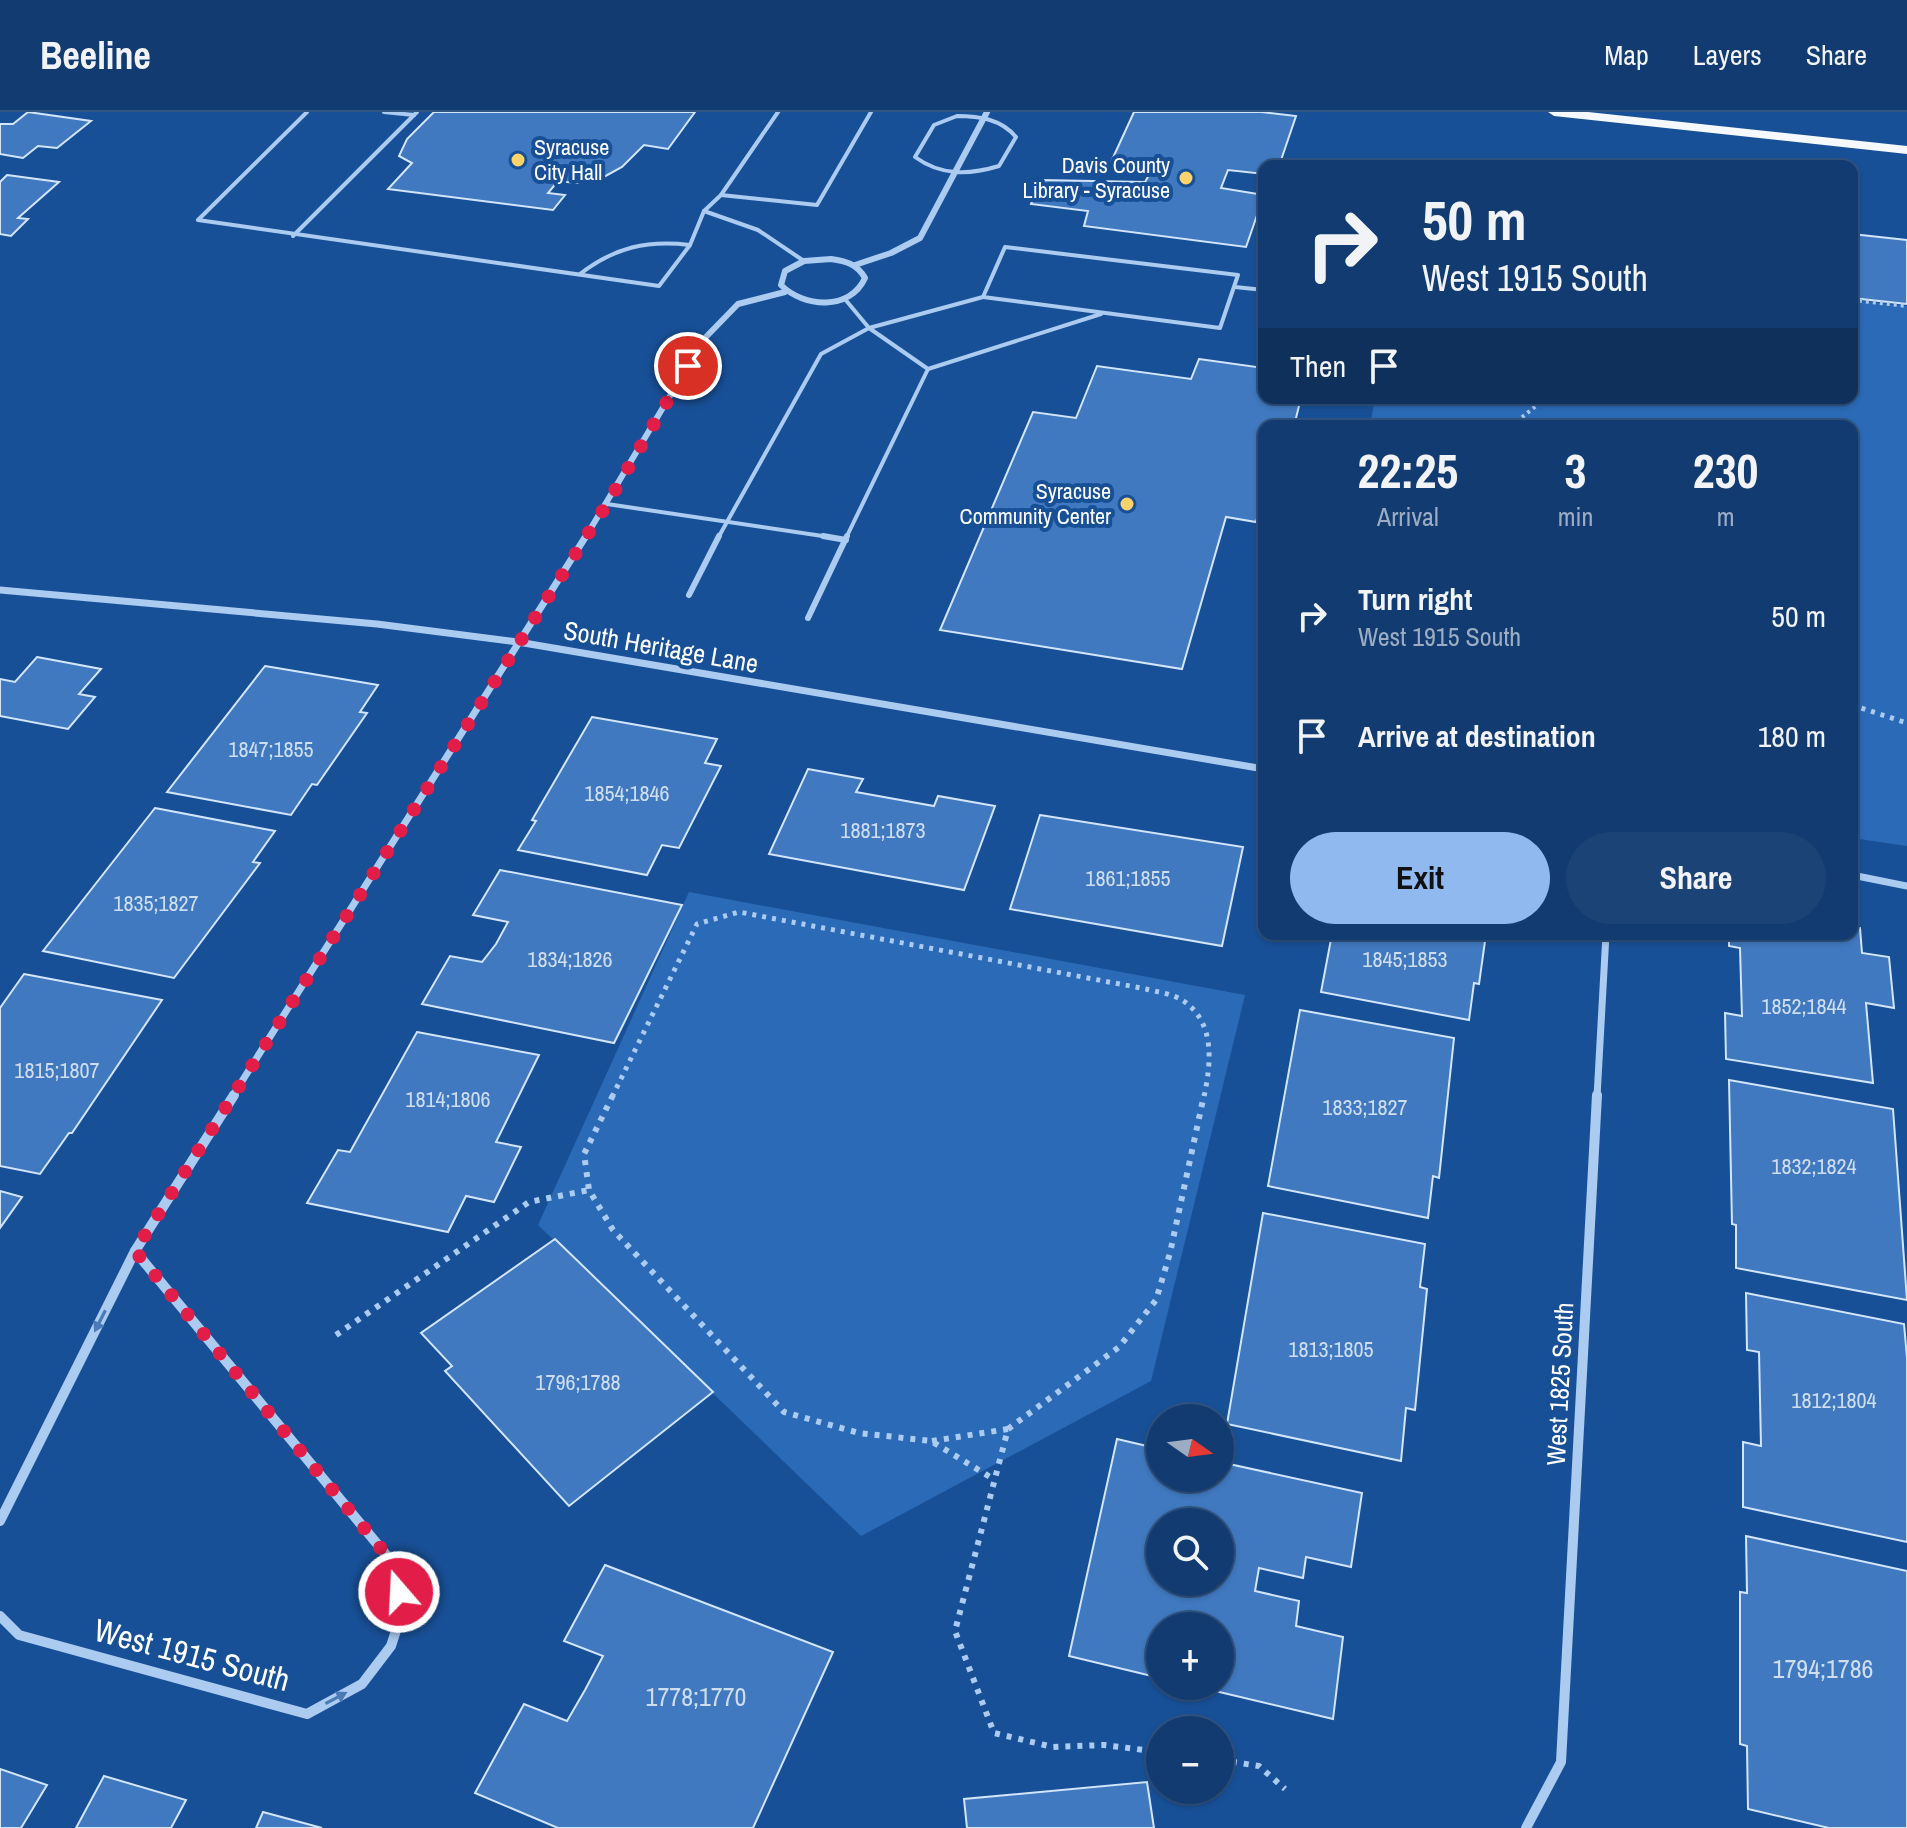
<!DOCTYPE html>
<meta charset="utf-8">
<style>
:root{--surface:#123c71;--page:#1b4376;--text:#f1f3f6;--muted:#9cadc3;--line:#315684;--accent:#90b9f0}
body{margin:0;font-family:"Archivo Narrow",sans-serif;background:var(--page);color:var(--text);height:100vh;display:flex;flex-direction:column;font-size:30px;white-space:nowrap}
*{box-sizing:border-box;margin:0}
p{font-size:26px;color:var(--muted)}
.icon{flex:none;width:44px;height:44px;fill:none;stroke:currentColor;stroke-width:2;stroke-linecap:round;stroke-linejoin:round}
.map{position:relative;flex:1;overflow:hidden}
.panel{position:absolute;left:1258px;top:308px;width:600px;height:520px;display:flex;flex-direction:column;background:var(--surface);border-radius:16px;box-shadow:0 2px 6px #0004,0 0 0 2px var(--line)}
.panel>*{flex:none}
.top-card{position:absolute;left:1258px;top:48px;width:600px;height:244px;border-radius:16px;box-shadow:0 2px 6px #0004,0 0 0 2px var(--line);background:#123c71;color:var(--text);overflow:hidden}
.needle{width:52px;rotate:104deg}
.tools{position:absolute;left:1146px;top:1292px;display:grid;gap:16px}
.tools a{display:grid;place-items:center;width:88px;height:88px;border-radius:50%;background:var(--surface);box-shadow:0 2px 6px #0004,0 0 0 2px var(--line);font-size:40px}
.pin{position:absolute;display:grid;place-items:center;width:68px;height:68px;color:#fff;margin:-34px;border:4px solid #fff;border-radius:50%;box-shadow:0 2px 8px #0007}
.me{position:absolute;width:88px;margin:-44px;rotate:341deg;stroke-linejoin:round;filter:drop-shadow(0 0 6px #0008)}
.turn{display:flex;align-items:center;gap:28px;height:168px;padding:0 32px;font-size:36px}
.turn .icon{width:104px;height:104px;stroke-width:2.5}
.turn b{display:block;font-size:56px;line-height:68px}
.then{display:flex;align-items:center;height:76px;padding:0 32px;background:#0003;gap:16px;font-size:30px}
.eta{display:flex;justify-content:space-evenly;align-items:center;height:136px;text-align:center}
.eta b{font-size:48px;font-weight:700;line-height:56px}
.button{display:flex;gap:16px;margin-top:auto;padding:16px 32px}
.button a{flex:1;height:92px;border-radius:48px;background:var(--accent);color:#111;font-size:32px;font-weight:700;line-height:92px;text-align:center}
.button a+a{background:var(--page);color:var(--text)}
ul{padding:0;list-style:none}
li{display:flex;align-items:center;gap:24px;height:120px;padding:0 32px}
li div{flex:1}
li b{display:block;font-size:30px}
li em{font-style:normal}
header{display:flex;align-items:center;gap:48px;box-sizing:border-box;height:112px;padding:0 40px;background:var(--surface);border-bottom:2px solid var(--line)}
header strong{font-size:38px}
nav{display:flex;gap:44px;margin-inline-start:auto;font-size:28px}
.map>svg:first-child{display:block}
</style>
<header>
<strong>Beeline</strong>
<nav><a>Map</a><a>Layers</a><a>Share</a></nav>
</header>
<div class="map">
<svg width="1907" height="1716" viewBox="0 0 1907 1716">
<rect width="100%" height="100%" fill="#185097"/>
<g fill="#2b6ab6">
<path d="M 1852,188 L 1907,194 L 1907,734 L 1852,726 L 1852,314 L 1370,314 L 1375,286 L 1852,286 Z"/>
<path d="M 689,780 L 1245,883 L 1151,1269 L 861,1424 L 538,1113 Z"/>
</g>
<g fill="#4079bf" stroke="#d2e5fc" stroke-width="2" fill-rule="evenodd">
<path d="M 28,0 L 91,9 L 57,36 L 38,34 L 23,46 L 0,42 L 0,12 L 13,12 Z"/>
<path d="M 434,0 L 695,0 L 668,37 L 644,33 L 622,55 L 602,66 L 576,71 L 558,69 L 548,81 L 565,83 L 553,98 L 388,77 L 412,51 L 399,44 L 407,27 Z"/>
<path d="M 1134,0 L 1261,0 L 1296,4 L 1279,54 L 1264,54 L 1264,62 L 1228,58 L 1221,76 L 1264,83 L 1246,135 L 1084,114 L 1088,99 L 1031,92 L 1041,68 L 1145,70 L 1149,63 L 1119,59 L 1122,51 L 1111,50 Z"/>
<path d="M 7,63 L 59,70 L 18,106 L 28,107 L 11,124 L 0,122 L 0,70 Z"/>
<path d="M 1852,122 L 1907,128 L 1907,192 L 1852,186 Z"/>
<path d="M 1199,247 L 1264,256 L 1264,286 L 1301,286 L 1294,314 L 1264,314 L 1264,380 L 1256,410 L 1226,405 L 1182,557 L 940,518 L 1033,300 L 1076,306 L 1097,254 L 1191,267 Z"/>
<path d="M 37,545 L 101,557 L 79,582 L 95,585 L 68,617 L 0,604 L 0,567 L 15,570 Z"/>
<path d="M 265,554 L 378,573 L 360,600 L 367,601 L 317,673 L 312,672 L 291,703 L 167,680 Z"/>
<path d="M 592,605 L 717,627 L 705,651 L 721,654 L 679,736 L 662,733 L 647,763 L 518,738 L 536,709 L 532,708 Z"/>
<path d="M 808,657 L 863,667 L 856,680 L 934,694 L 938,684 L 995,694 L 964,778 L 769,742 Z"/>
<path d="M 155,696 L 275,719 L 253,750 L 260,751 L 174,866 L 43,839 Z"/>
<path d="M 1040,703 L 1243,735 L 1222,834 L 1010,797 Z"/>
<path d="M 500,758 L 682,793 L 614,931 L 422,892 L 450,844 L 482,850 L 496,832 L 508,810 L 473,803 Z"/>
<path d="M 1852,814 L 1860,816 L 1862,841 L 1889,845 L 1894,896 L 1866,891 L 1873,971 L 1726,947 L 1725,901 L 1742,904 L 1740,836 L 1729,834 L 1729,822 L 1852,822 Z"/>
<path d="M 1332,822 L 1486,822 L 1479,872 L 1474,871 L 1469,908 L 1321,880 Z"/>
<path d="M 24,862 L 162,888 L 72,1021 L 69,1021 L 40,1062 L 0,1054 L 0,896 Z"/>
<path d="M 1300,898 L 1454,926 L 1439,1066 L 1433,1064 L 1428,1106 L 1268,1074 Z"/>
<path d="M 417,920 L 539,943 L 496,1030 L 521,1035 L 494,1090 L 466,1084 L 448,1120 L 307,1091 L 338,1038 L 350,1040 Z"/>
<path d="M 1729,968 L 1893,997 L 1907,1188 L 1736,1156 L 1736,1113 L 1732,1112 Z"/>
<path d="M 0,1079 L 22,1085 L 0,1116 Z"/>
<path d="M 1263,1101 L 1425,1132 L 1420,1175 L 1427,1177 L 1415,1298 L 1406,1296 L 1401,1349 L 1227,1312 Z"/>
<path d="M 555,1127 L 713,1280 L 569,1394 L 445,1259 L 452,1254 L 421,1221 Z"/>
<path d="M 1746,1181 L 1904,1212 L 1907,1246 L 1907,1430 L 1743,1395 L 1743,1330 L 1761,1334 L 1759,1240 L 1747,1238 Z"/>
<path d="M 1117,1327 L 1160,1337 L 1160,1366 L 1220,1366 L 1220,1350 L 1362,1381 L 1351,1455 L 1306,1445 L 1303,1466 L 1259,1456 L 1255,1479 L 1299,1489 L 1296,1514 L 1343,1525 L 1333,1607 L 1194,1574 L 1220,1574 L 1220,1514 L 1160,1514 L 1160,1566 L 1069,1544 ZM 1160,1410 L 1220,1410 L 1220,1470 L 1160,1470 Z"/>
<path d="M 1746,1424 L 1907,1459 L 1907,1716 L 1829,1716 L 1748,1697 L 1747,1634 L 1740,1632 L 1740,1480 L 1747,1481 Z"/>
<path d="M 605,1453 L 833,1540 L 753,1716 L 558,1716 L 475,1681 L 524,1592 L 567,1609 L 585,1578 L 603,1544 L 564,1529 Z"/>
<path d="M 0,1657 L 47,1673 L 21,1716 L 0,1716 Z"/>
<path d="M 104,1664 L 186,1688 L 171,1716 L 76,1716 Z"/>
<path d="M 1147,1670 L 1154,1716 L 967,1716 L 964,1687 Z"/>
<path d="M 263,1700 L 322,1716 L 256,1716 Z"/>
</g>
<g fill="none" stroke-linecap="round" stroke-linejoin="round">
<g stroke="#abcbf1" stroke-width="4" stroke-dasharray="3 4" stroke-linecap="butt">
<path d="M 1852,188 L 1907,194"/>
<path d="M 1511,314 L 1546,286"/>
</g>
<g stroke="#abcbf1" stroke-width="5" stroke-dasharray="4 6" stroke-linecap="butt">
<path d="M 1852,593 L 1907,611"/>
<path d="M 612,985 L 697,812 L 739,800 L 1146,877 C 1157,880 1173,882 1182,888 C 1216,910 1211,951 1204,985"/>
</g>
<g stroke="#abcbf1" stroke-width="6" stroke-dasharray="5 7" stroke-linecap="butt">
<path d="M 613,983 L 584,1042 L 589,1078 L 613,1118 L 784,1300 L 859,1321 L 931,1329 L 995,1368"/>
<path d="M 336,1223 L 529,1090 L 589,1078"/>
<path d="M 1008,1317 L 1119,1235 L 1156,1188 L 1170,1141 L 1204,983"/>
<path d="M 932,1329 L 1008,1317 L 955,1519 L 994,1621 L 1053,1635 L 1104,1633 L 1160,1640"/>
<path d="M 1220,1648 L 1259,1654 L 1285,1677"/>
</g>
<g stroke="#abcbf1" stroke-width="4">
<path d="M 307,0 L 198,108 L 659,174 L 690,133 L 704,99 L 721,83 L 778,0"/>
<path d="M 384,0 L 414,3 L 417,0"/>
<path d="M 957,4 C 979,4 1001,7 1016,25 L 999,54 C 969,63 941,64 915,45 L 934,13 Z"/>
<path d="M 721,83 L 817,93 L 871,0"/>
<path d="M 704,99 L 758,118 L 804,149"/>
<path d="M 293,124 L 414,3"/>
<path d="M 1005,135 L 1238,163 L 1220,216 L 983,185 Z"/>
<path d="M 580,162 C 615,135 647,128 690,133"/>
<path d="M 1235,175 L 1264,178"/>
<path d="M 983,185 L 869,216 L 928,257 L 1101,202"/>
<path d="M 607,392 L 836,426"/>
<path d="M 718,426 L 821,242 L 869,216 L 844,186"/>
<path d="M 846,426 L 928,257"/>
</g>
<g stroke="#abcbf1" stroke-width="6">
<path d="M 823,424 L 846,428"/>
<path d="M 689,483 L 719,424"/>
<path d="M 808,506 L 847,424"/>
</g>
<g stroke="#abcbf1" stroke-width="6">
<path d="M 831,147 C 846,149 857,152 865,166 C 850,199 804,196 781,173 L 785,159 L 804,149 Z"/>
<path d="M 855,153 L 891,141 L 920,126 L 987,0"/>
<path d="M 585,426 L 704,227 L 738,192 L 785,180"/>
</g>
<g stroke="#abcbf1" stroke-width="7">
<path d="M 0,478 L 377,512 L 518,530 L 1264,657"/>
<path d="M 1852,763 L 1907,774"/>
<path d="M 232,985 L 586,424"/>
<path d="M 1597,985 L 1606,822"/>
</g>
<g stroke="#abcbf1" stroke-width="10">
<path d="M 0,1409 L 135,1139 L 234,983"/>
<path d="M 0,1504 L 19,1523 L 307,1602 L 362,1572 L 391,1534 L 401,1503 L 397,1456 L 135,1139"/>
<path d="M 1526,1716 L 1561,1650 L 1597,983"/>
</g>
<path fill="#f5f9ff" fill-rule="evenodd" d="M 1548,0 L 1588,0 L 1907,34 L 1907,42 L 1554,4 Z"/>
</g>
<defs><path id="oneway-solid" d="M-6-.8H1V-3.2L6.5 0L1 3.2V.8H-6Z" transform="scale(2)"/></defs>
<g fill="#4b7bb6">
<use href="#oneway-solid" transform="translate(100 1209) rotate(117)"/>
<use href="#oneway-solid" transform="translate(336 1586) rotate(-28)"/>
</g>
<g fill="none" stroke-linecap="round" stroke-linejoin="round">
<path stroke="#e11d48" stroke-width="14" stroke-dasharray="0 25.2" d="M 399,1480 L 397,1456 L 135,1139 L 607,392 L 688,254"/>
</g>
<g fill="#ffd36b" stroke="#185097" stroke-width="3">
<circle cx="518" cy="48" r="8"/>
<circle cx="1186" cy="66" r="8"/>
<circle cx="1127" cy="392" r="8"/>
</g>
<g text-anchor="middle" stroke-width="8" stroke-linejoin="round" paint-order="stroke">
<g font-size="22" fill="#fff" stroke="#185097" text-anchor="end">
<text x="534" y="43" text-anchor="start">Syracuse<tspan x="534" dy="25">City Hall</tspan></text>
<text x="1170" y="61">Davis County<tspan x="1170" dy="25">Library - Syracuse</tspan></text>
<text x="1111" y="387">Syracuse<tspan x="1111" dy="25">Community Center</tspan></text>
</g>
<g font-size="22" fill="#cfdeef">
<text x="271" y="645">1847;1855</text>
<text x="627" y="689">1854;1846</text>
<text x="883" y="726">1881;1873</text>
<text x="1128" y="774">1861;1855</text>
<text x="156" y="799">1835;1827</text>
<text x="570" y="855">1834;1826</text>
<text x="1405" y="855">1845;1853</text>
<text x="1804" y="902">1852;1844</text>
<text x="57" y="966">1815;1807</text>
<text x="448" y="995">1814;1806</text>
<text x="1365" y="1003">1833;1827</text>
<text x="1814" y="1062">1832;1824</text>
<text x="1331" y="1245">1813;1805</text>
<text x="578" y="1278">1796;1788</text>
<text x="1834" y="1296">1812;1804</text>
</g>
<g font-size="26" fill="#fff" stroke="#185097">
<text transform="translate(661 535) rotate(10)" y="9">South Heritage Lane</text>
<text transform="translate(1560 1272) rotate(-87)" y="9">West 1825 South</text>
</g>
<g font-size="26" fill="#cfdeef">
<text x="1823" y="1566">1794;1786</text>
<text x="696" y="1594">1778;1770</text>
</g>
<g font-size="32" fill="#fff" stroke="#185097">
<text transform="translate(192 1543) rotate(15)" y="11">West 1915 South</text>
</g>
</g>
</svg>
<div class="tools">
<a><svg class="needle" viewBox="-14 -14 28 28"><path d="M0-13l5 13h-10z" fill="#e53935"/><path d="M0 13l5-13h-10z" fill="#9cadc3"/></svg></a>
<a><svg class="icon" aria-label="search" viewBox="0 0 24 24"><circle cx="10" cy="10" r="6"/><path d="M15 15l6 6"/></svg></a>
<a>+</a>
<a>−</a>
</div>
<div class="pin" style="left:688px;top:254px;background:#d93025"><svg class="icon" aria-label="arrive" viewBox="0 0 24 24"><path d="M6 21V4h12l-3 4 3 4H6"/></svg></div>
<svg class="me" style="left:399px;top:1480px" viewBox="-20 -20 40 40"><circle r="17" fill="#e11d48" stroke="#fff" stroke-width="3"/><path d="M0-11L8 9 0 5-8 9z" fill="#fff"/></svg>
<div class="top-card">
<div class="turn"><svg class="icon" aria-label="right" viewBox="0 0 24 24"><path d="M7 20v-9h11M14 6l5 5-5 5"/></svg><div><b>50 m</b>West 1915 South</div></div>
<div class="then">Then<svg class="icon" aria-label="arrive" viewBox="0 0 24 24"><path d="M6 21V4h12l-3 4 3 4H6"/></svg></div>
</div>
<section class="panel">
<div class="eta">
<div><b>22:25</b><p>Arrival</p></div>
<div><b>3</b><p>min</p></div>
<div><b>230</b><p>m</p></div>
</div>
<ul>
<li><svg class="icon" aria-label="right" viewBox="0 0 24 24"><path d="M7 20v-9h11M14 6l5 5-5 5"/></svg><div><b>Turn right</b><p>West 1915 South</p></div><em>50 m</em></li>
<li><svg class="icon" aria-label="arrive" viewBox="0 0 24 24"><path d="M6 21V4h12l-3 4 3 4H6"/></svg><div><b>Arrive at destination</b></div><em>180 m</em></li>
</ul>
<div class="button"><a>Exit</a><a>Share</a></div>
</section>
</div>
